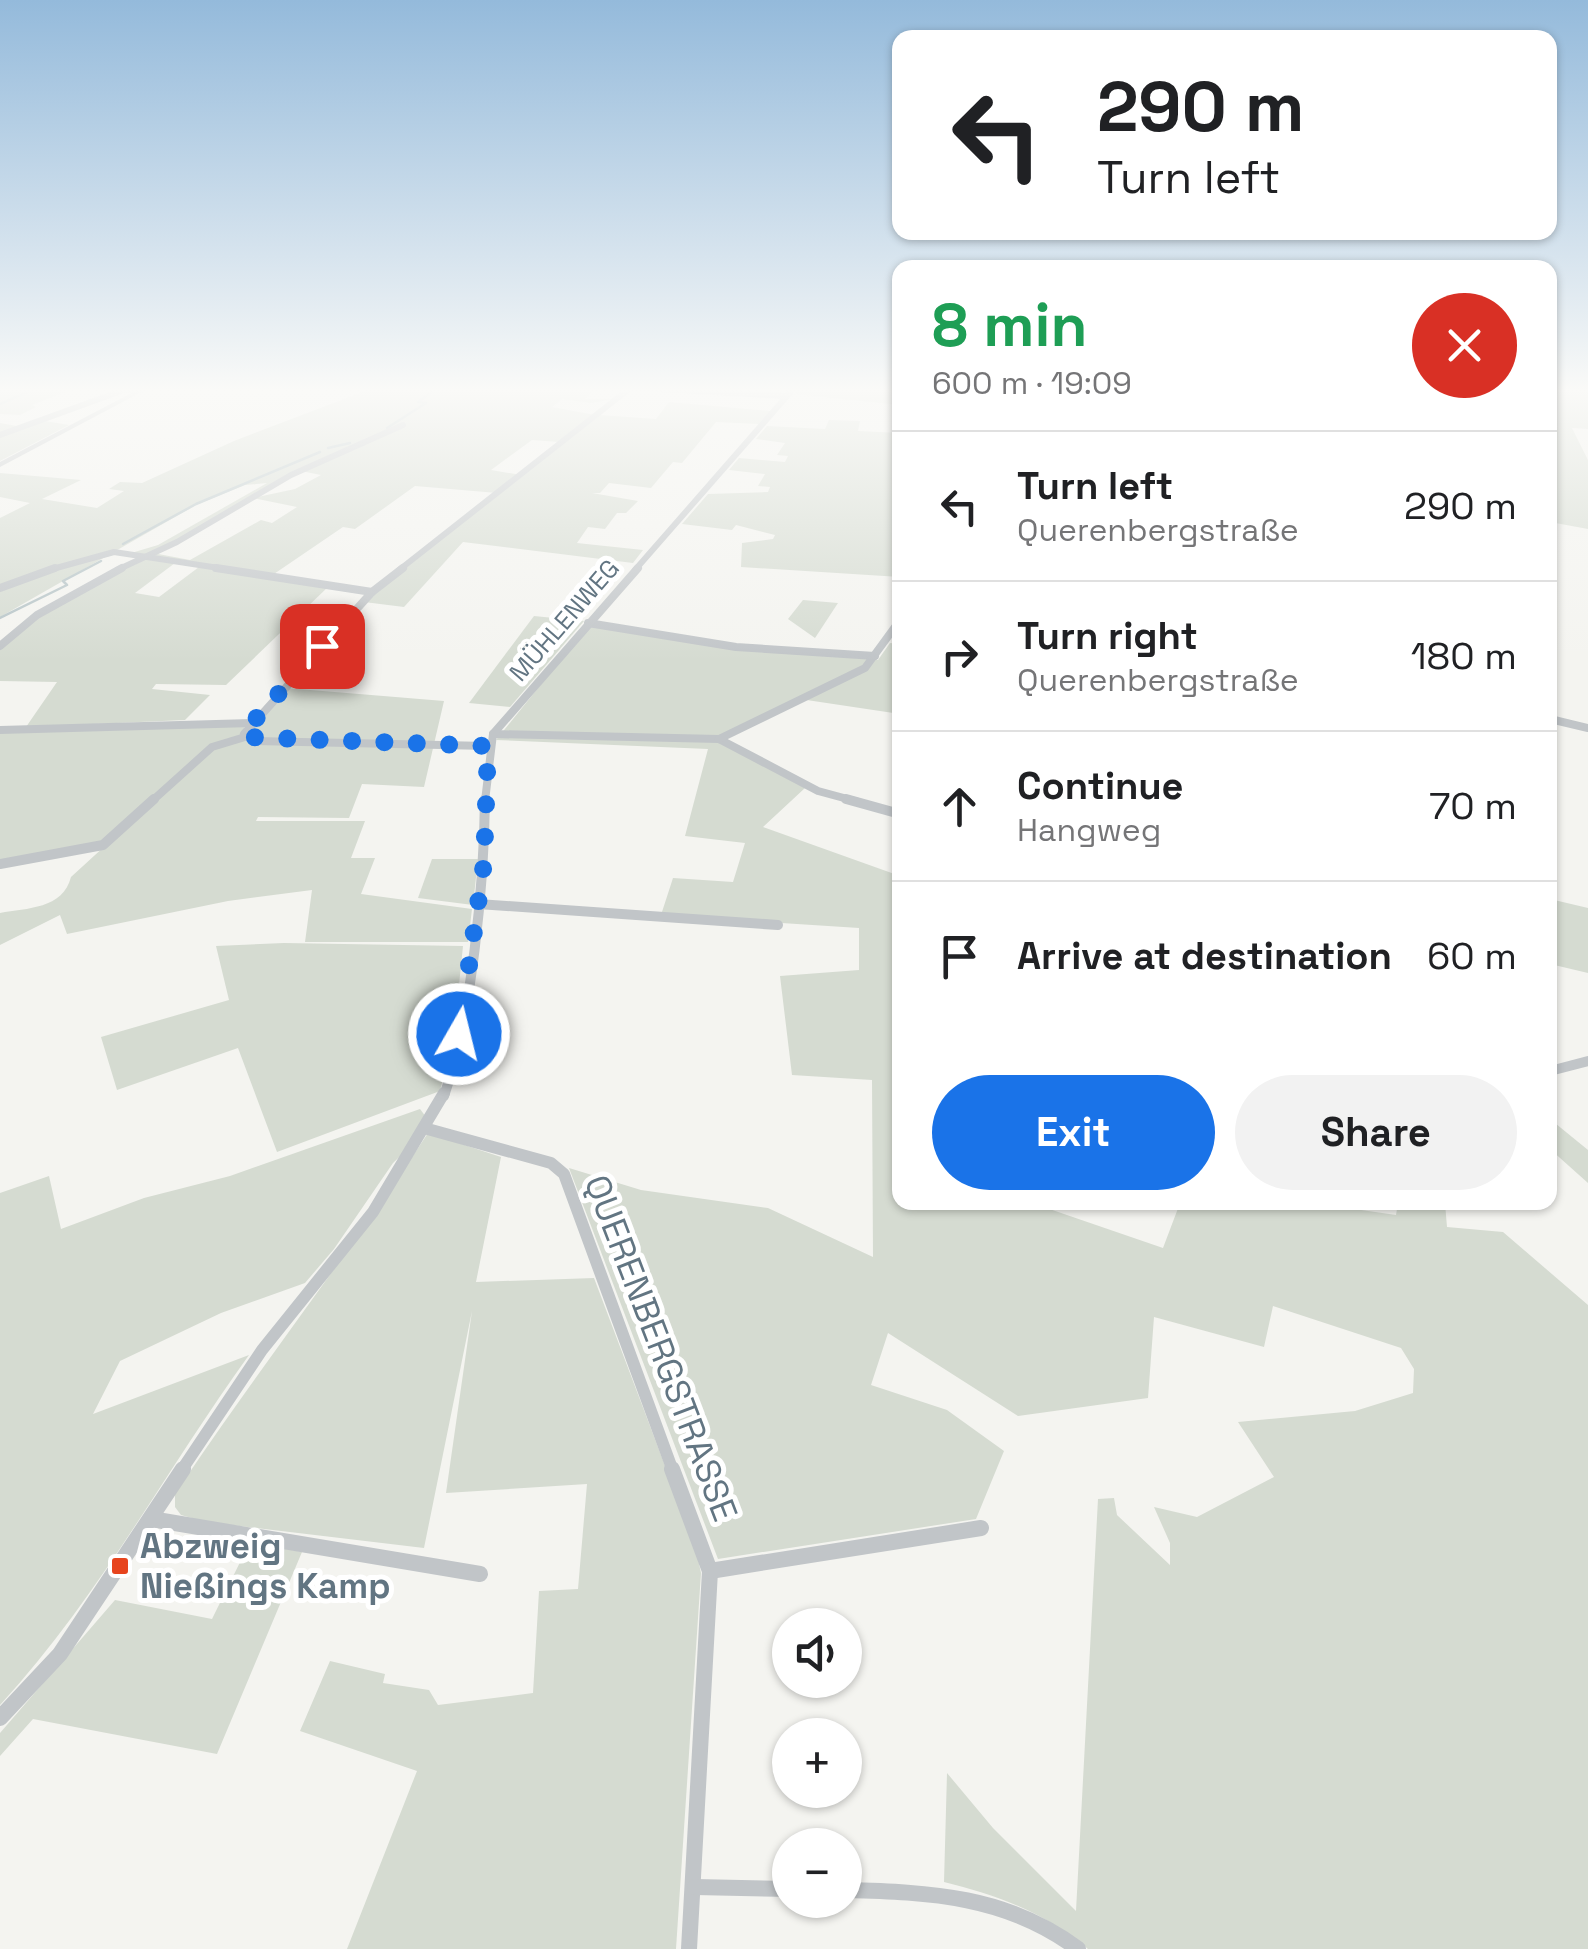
<!DOCTYPE html>
<meta charset="utf-8">
<style>
:root{--surface:#fff;--page:#f2f2f2;--text:#202124;--muted:#757577;--line:#e0e0e0;--accent:#1a73e8}
body{margin:0;font-family:"Space Grotesk",sans-serif;background:var(--page);color:var(--text);height:100vh;display:flex;flex-direction:column;font-size:38px;white-space:nowrap}
*{box-sizing:border-box;margin:0}
p{font-size:32px;color:var(--muted)}
.icon{flex:none;width:55px;height:55px;fill:none;stroke:currentColor;stroke-width:2;stroke-linecap:round;stroke-linejoin:round}
.map{position:relative;flex:1;overflow:hidden}
.details{position:absolute;left:892px;top:260px;width:665px;height:950px;display:flex;flex-direction:column;background:var(--surface);border-radius:20px;box-shadow:0 2px 8px #0004}
.details>*{flex:none}
.hud{position:absolute;left:892px;top:30px;width:665px;height:210px;border-radius:20px;box-shadow:0 2px 8px #0004;background:#fff;color:var(--text);overflow:hidden}
.tools{position:absolute;left:772px;top:1608px;display:grid;gap:20px}
.tools a{display:grid;place-items:center;width:90px;height:90px;border-radius:50%;background:var(--surface);box-shadow:0 2px 8px #0004;font-size:50px}
.pin{position:absolute;display:grid;place-items:center;width:85px;height:85px;color:#fff;margin:-42px;border-radius:20px;box-shadow:0 5px 15px #0006}
.me{position:absolute;width:110px;margin:-55px;rotate:8deg;stroke-linejoin:round;filter:drop-shadow(0 0 8px #0008)}
.turn{display:flex;align-items:center;gap:35px;height:210px;padding:0 40px;font-size:45px}
.turn .icon{width:130px;height:130px;stroke-width:2.5}
.turn b{display:block;font-size:70px;line-height:85px}
.round{display:grid;place-items:center;flex:none;width:105px;height:105px;border-radius:52px;background:var(--page)}
.headline{display:flex;align-items:center;justify-content:space-between;height:170px;padding:0 40px}
h1{font-size:60px;font-weight:800;line-height:75px;color:#1e9e55}
.primary-button{display:flex;gap:20px;margin-top:auto;padding:20px 40px}
.primary-button a{flex:1;height:115px;border-radius:60px;background:var(--accent);color:#fff;font-size:40px;font-weight:800;line-height:115px;text-align:center}
.primary-button a+a{background:var(--page);color:var(--text)}
ul{padding:0;list-style:none}
li{display:flex;align-items:center;gap:30px;height:150px;padding:0 40px;border-top:2px solid var(--line)}
li div{flex:1}
li b{display:block;font-size:38px}
li em{font-style:normal}
.map>svg:first-child{display:block}
</style>
<div class="map">
<svg width="1588" height="1949" viewBox="0 0 1588 1949">
<rect width="100%" height="100%" fill="#f4f4f0"/>
<g fill="#d5dbd1" fill-rule="evenodd">
<path d="M 0,388 L 76,388 L 32,405 L 36,407 L 20,415 L 0,414 Z"/>
<path d="M 373,388 L 597,388 L 585,399 L 614,399 L 591,403 L 562,399 L 552,407 L 595,415 L 559,442 L 532,440 L 491,470 L 521,475 L 599,415 L 656,419 L 669,402 L 771,411 L 759,424 L 716,422 L 682,463 L 673,462 L 651,488 L 609,483 L 600,493 L 592,493 L 638,501 L 626,513 L 617,513 L 605,529 L 588,527 L 577,543 L 643,550 L 633,563 L 463,542 L 404,607 L 364,602 L 497,493 L 415,486 L 355,529 L 343,527 L 271,576 L 328,587 L 226,685 L 156,684 L 152,689 L 210,695 L 185,720 L 26,727 L 57,682 L 0,681 L 0,649 L 38,615 L 142,558 L 175,563 L 135,593 L 159,597 L 199,567 L 128,554 L 158,545 L 267,483 L 245,485 L 196,505 L 0,617 L 0,518 L 30,503 L 0,497 L 0,473 L 81,480 L 42,499 L 97,508 L 124,491 L 109,489 L 120,482 L 142,483 L 234,441 ZM 301,471 L 321,475 L 295,489 L 253,498 L 297,507 L 272,523 L 261,520 L 190,560 L 153,553 Z"/>
<path d="M 800,388 L 900,388 L 900,405 L 795,394 Z"/>
<path d="M 1550,388 L 1588,388 L 1588,429 L 1572,428 L 1588,460 L 1588,529 L 1550,522 L 1550,427 L 1560,427 L 1550,426 Z"/>
<path d="M 829,420 L 860,421 L 858,431 L 900,433 L 900,577 L 741,567 L 742,543 L 773,539 L 775,535 L 736,525 L 732,530 L 682,524 L 708,494 L 768,492 L 770,487 L 758,486 L 765,474 L 729,470 L 739,458 L 785,462 L 788,456 L 777,455 L 785,443 L 756,439 L 767,426 L 825,429 Z"/>
<path d="M 45,421 L 69,425 L 0,461 L 0,423 L 22,427 Z"/>
<path d="M 803,600 L 838,603 L 815,638 L 788,619 Z"/>
<path d="M 534,616 L 584,621 L 510,707 L 469,703 Z"/>
<path d="M 589,625 L 731,648 L 878,660 L 890,643 L 900,644 L 900,714 L 800,699 L 720,742 L 805,788 L 763,827 L 900,876 L 900,1202 L 1032,1203 L 1163,1248 L 1180,1203 L 1306,1202 L 1396,1215 L 1398,1203 L 1445,1203 L 1447,1227 L 1503,1232 L 1588,1305 L 1588,1949 L 1088,1949 C 1046,1913 997,1895 944,1882 L 947,1773 L 993,1828 L 1076,1911 L 1098,1499 L 1114,1498 L 1117,1515 L 1170,1565 L 1170,1543 L 1154,1507 L 1197,1517 L 1274,1477 L 1238,1422 L 1355,1411 L 1413,1393 L 1414,1369 L 1401,1348 L 1273,1306 L 1264,1347 L 1154,1317 L 1148,1398 L 1018,1416 L 888,1333 L 871,1385 L 947,1410 L 1004,1451 L 976,1519 L 718,1559 L 569,1168 L 641,1190 L 768,1208 L 873,1257 L 872,1080 L 792,1075 L 780,976 L 859,970 L 859,928 L 661,915 L 673,878 L 733,882 L 745,843 L 685,836 L 708,749 L 496,740 Z"/>
<path d="M 286,688 L 444,701 L 424,787 L 362,784 L 349,818 L 258,817 L 256,821 L 365,821 L 351,858 L 375,858 L 361,894 L 472,909 L 468,942 L 305,942 L 312,890 L 228,901 L 67,934 L 60,915 L 0,945 L 0,913 C 27,908 63,909 71,877 L 213,747 L 247,737 Z"/>
<path d="M 246,724 L 240,737 L 226,739 L 103,842 L 0,862 L 0,732 Z"/>
<path d="M 432,859 L 478,859 L 473,905 L 418,898 Z"/>
<path d="M 1550,899 L 1588,908 L 1588,973 L 1550,964 Z"/>
<path d="M 284,943 L 463,946 L 454,1034 L 440,1091 L 277,1152 L 238,1048 L 117,1090 L 101,1037 L 229,1000 L 216,946 Z"/>
<path d="M 420,1109 L 426,1117 L 412,1145 L 393,1163 L 334,1249 L 305,1283 L 221,1313 L 120,1361 L 93,1414 L 249,1355 C 164,1473 99,1597 0,1705 L 0,1193 L 49,1176 L 61,1229 L 144,1198 L 230,1176 Z"/>
<path d="M 1550,1119 L 1588,1150 L 1588,1183 L 1550,1149 Z"/>
<path d="M 428,1133 L 501,1157 L 476,1282 L 594,1278 L 695,1545 L 701,1573 L 676,1949 L 347,1949 L 417,1771 L 300,1731 L 330,1661 L 385,1674 L 383,1683 L 429,1690 L 438,1705 L 533,1693 L 539,1591 L 578,1589 L 587,1484 L 446,1493 L 472,1311 L 424,1548 L 206,1522 L 181,1515 L 175,1507 L 175,1494 L 185,1479 C 264,1362 351,1251 428,1133 Z"/>
<path d="M 250,1542 L 302,1552 L 217,1754 L 33,1719 L 0,1756 L 0,1733 L 115,1600 L 212,1619 Z"/>
</g>
<g fill="none" stroke-linecap="round" stroke-linejoin="round">
<g stroke="#b6c4c7" stroke-width="2.5">
<path d="M 0,404 L 36,388"/>
<path d="M 387,428 L 426,403 L 418,402 L 436,388"/>
<path d="M 328,448 L 350,443"/>
<path d="M 123,544 L 196,504 L 320,452"/>
<path d="M 0,618 L 67,585 L 63,581 L 101,561"/>
</g>
<g stroke="#c1c5c8" stroke-width="6">
<path d="M 640,388 L 786,396"/>
<path d="M 0,435 L 124,390 L 142,390"/>
<path d="M 49,570 L 114,552 L 232,570"/>
<path d="M 117,570 L 177,542 L 291,475 L 403,425"/>
<path d="M 399,570 L 629,389 L 637,388"/>
<path d="M 635,570 L 794,388"/>
</g>
<g stroke="#c1c5c8" stroke-width="8">
<path d="M 216,568 L 372,592"/>
<path d="M 403,568 L 372,592 L 244,734 L 255,741 L 488,746"/>
<path d="M 0,588 L 55,568"/>
<path d="M 588,623 L 736,647 L 875,656"/>
<path d="M 0,646 L 37,615 L 122,568"/>
<path d="M 1550,719 L 1588,728"/>
<path d="M 0,730 L 252,723"/>
<path d="M 493,734 L 719,739 L 818,791 L 855,801"/>
<path d="M 719,739 L 865,668 L 900,620"/>
<path d="M 152,801 L 212,747 L 245,737"/>
<path d="M 485,801 L 493,734 L 638,568"/>
</g>
<g stroke="#c1c5c8" stroke-width="10">
<path d="M 846,799 L 900,814"/>
<path d="M 0,864 L 103,845 L 154,799"/>
<path d="M 478,904 L 778,925"/>
<path d="M 1550,1071 L 1588,1061"/>
<path d="M 444,1096 C 472,1016 484,884 485,799"/>
</g>
<g stroke="#c1c5c8" stroke-width="12">
<path d="M 424,1128 L 551,1163 L 564,1174 L 673,1471"/>
<path d="M 181,1471 L 262,1350 L 373,1212 L 444,1093"/>
</g>
<g stroke="#c1c5c8" stroke-width="16">
<path d="M 672,1469 L 710,1571 L 689,1949"/>
<path d="M 151,1519 L 480,1574"/>
<path d="M 710,1571 L 981,1528"/>
<path d="M 0,1718 L 60,1654 L 183,1469"/>
<path d="M 695,1887 L 790,1889"/>
<path d="M 845,1890 C 930,1892 1008,1896 1078,1949"/>
</g>
<path fill="#c1c5c8" fill-rule="evenodd" d="M 141,388 L 149,388 L 0,467 L 0,462 Z"/>
</g>
<linearGradient id="sky" x2="0" y2="1"><stop stop-color="#94badb"/><stop offset="0.59" stop-color="#fafaf8"/><stop offset="1" stop-color="#fafaf8" stop-opacity="0"/></linearGradient>
<rect width="1588" height="661" fill="url(#sky)"/>
<g fill="none" stroke-linecap="round" stroke-linejoin="round">
<path stroke="#1a73e8" stroke-width="18" stroke-dasharray="0 32.4" d="M 322,646 L 252,723 L 245,737 L 488,746 L 484,863 L 459,1034"/>
</g>
<rect fill="#e7441d" stroke="#fff" stroke-width="4" x="110" y="1556" width="20" height="20" rx="5"/>
<g text-anchor="middle" stroke-width="10" stroke-linejoin="round" paint-order="stroke">
<g font-size="25" fill="#627582" stroke="#fff">
<text transform="translate(564 620) rotate(-49)" y="9">MÜHLENWEG</text>
</g>
<g font-size="35" fill="#627582" stroke="#fff">
<text transform="translate(661 1348) rotate(69)" y="12">QUERENBERGSTRASSE</text>
</g>
<g font-size="35" font-weight="bold" fill="#627582" stroke="#fff" text-anchor="start">
<text x="140" y="1558">Abzweig<tspan x="140" dy="40">Nießings Kamp</tspan></text>
</g>
</g>
</svg>
<div class="tools">
<a><svg class="icon" aria-label="sound" viewBox="0 0 24 24"><path d="M4 9h4l5-4v14l-5-4H4zM17 9q2 3 0 6"/></svg></a>
<a>+</a>
<a>−</a>
</div>
<div class="pin" style="left:322px;top:646px;background:#d93025"><svg class="icon" aria-label="arrive" viewBox="0 0 24 24"><path d="M6 21V4h12l-3 4 3 4H6"/></svg></div>
<svg class="me" style="left:459px;top:1034px" viewBox="-20 -20 40 40"><circle r="17" fill="#1a73e8" stroke="#fff" stroke-width="3"/><path d="M0-11L8 9 0 5-8 9z" fill="#fff"/></svg>
<div class="hud">
<div class="turn"><svg class="icon" aria-label="left" viewBox="0 0 24 24"><path d="M17 20v-9H6M10 6l-5 5 5 5"/></svg><div><b>290 m</b>Turn left</div></div>
</div>
<section class="details">
<div class="headline"><div><h1>8 min</h1><p>600 m · 19:09</p></div><a class="round" style="background:#d93025;color:#fff"><svg class="icon" aria-label="close" viewBox="0 0 24 24"><path d="M6 6l12 12M18 6L6 18"/></svg></a></div>
<ul>
<li><svg class="icon" aria-label="left" viewBox="0 0 24 24"><path d="M17 20v-9H6M10 6l-5 5 5 5"/></svg><div><b>Turn left</b><p>Querenbergstraße</p></div><em>290 m</em></li>
<li><svg class="icon" aria-label="right" viewBox="0 0 24 24"><path d="M7 20v-9h11M14 6l5 5-5 5"/></svg><div><b>Turn right</b><p>Querenbergstraße</p></div><em>180 m</em></li>
<li><svg class="icon" aria-label="ahead" viewBox="0 0 24 24"><path d="M12 20V5M6 11l6-6 6 6"/></svg><div><b>Continue</b><p>Hangweg</p></div><em>70 m</em></li>
<li><svg class="icon" aria-label="arrive" viewBox="0 0 24 24"><path d="M6 21V4h12l-3 4 3 4H6"/></svg><div><b>Arrive at destination</b></div><em>60 m</em></li>
</ul>
<div class="primary-button"><a>Exit</a><a>Share</a></div>
</section>
</div>
